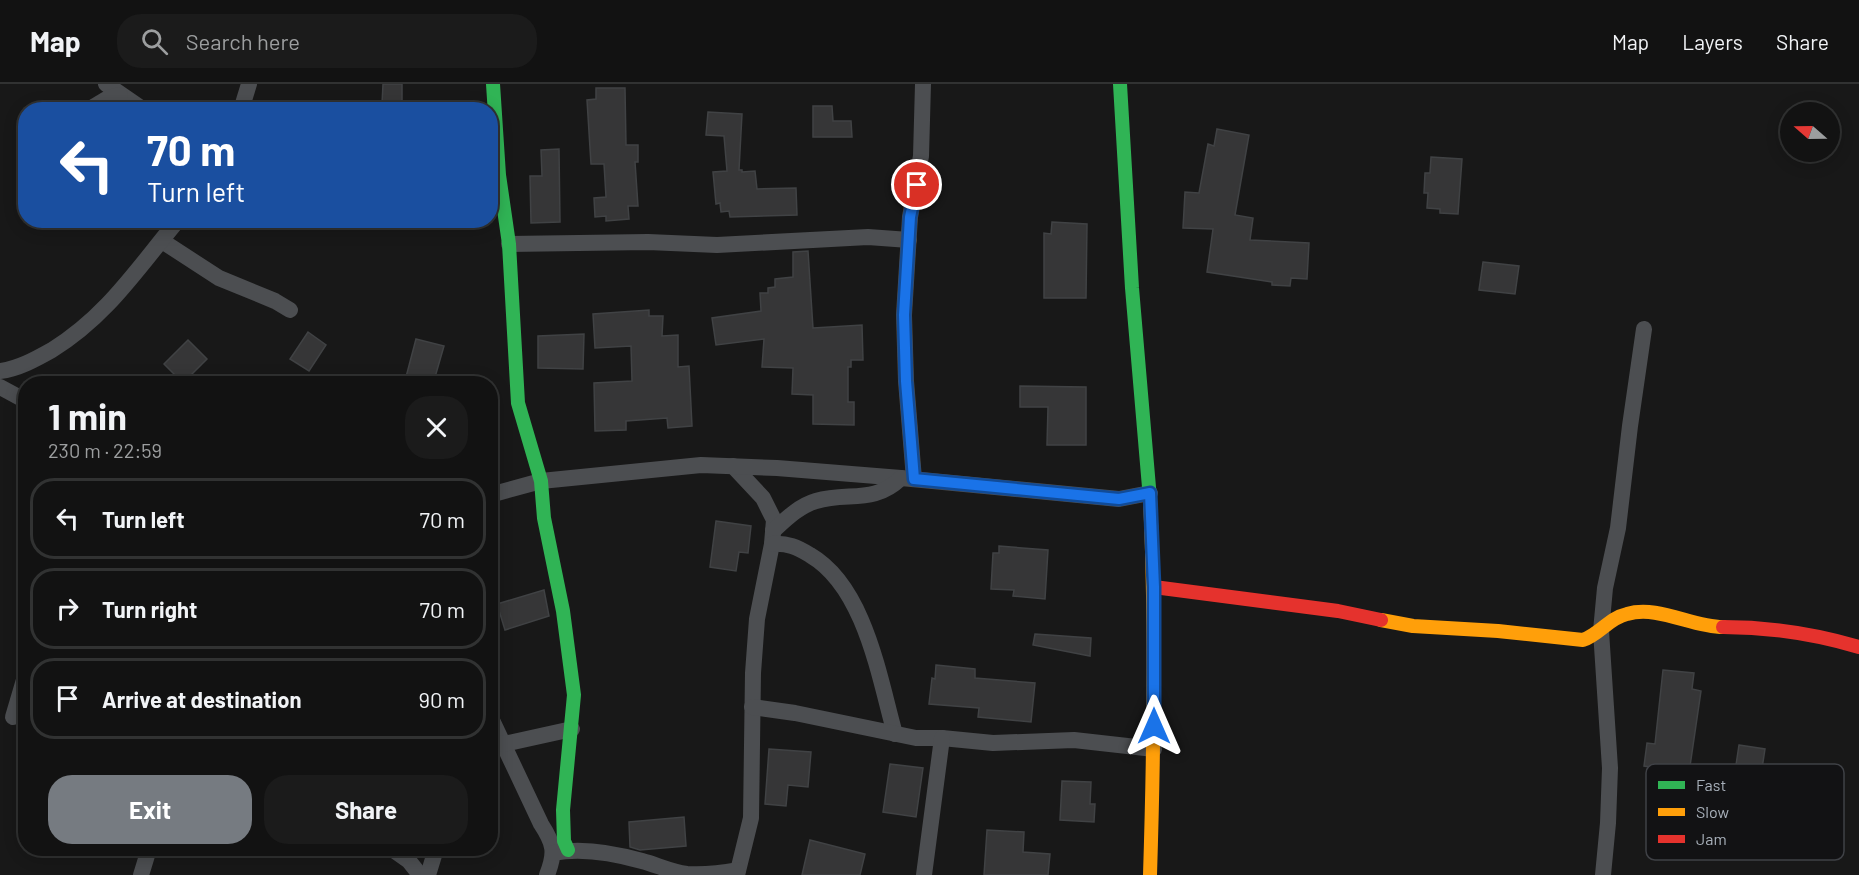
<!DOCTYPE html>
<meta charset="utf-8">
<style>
:root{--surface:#121212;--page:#1b1b1b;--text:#f1f3f6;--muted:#9c9e9f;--line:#313232;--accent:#767b81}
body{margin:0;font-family:Barlow,sans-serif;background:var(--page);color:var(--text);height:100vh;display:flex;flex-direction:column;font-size:22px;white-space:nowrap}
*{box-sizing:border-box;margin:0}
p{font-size:20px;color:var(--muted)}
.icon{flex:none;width:33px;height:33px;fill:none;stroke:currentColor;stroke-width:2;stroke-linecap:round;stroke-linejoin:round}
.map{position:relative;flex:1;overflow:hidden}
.side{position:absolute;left:18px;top:292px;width:480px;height:480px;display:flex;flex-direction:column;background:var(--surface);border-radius:24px;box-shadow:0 3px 15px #0003,0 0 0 2px var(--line)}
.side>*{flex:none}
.guide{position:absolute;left:18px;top:18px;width:480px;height:126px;border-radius:24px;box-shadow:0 3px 15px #0003,0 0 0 2px var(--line);background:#1a4fa0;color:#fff;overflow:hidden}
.needle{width:39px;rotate:290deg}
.tools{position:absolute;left:1780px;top:18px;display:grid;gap:12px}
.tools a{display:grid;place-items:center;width:60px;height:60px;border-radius:50%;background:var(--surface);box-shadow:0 3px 15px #0003,0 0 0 2px var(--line);font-size:30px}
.pin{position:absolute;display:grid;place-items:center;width:51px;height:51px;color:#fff;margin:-26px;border:3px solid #fff;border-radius:50%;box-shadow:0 2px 6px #0007}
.me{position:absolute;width:66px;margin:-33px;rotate:0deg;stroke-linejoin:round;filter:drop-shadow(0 0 4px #0008)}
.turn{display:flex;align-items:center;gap:21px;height:126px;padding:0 30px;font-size:27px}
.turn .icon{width:78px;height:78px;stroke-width:2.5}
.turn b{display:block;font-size:42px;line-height:51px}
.round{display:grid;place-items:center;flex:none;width:63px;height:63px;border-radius:24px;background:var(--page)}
.overview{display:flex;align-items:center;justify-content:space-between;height:102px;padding:0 30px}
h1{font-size:36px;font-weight:700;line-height:45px}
.primary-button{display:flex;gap:12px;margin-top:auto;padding:12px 30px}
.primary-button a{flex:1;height:69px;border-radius:24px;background:var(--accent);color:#fff;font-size:24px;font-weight:700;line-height:69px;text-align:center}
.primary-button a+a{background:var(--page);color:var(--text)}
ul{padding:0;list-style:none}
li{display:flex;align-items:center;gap:18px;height:81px;margin:0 12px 9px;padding:0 18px;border:3px solid var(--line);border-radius:24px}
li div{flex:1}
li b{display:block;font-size:22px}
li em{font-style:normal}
header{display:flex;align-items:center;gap:36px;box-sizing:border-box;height:84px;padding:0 30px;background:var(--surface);border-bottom:2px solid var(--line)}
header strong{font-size:28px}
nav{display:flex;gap:33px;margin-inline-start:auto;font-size:21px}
.search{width:420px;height:54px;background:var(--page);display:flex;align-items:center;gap:15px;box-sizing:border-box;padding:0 21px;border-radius:24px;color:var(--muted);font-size:22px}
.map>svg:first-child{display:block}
</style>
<header>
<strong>Map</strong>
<div class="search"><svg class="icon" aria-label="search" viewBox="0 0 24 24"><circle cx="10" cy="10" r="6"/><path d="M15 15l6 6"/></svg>Search here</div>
<nav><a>Map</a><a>Layers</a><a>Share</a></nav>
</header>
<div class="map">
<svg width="1859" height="791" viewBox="0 0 1859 791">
<rect width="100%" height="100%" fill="#181818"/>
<g fill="#363637" stroke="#404244" stroke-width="1.5">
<path d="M 383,0 L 402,0 L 402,20 L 382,20 Z"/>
<path d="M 596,4 L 625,4 L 626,61 L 638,61 L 638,78 L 635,78 L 638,122 L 628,122 L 629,135 L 606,137 L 606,132 L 595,133 L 594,114 L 606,113 L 604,80 L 591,80 L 587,16 L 596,15 Z"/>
<path d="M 813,22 L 832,22 L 833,37 L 851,37 L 852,53 L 813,53 Z"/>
<path d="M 708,28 L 742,30 L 739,86 L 742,86 L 742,88 L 755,87 L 757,105 L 796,104 L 797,131 L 730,133 L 729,127 L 721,128 L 720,119 L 716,120 L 713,88 L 727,87 L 724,52 L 706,51 Z"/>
<path d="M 1217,45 L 1249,51 L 1235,131 L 1253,134 L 1250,156 L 1309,159 L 1307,195 L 1291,194 L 1290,202 L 1272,201 L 1272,198 L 1207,188 L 1213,145 L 1183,144 L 1185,108 L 1199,109 L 1208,60 L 1214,62 Z"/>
<path d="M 559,65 L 560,138 L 531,139 L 530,92 L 542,92 L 541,66 Z"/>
<path d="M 1431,73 L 1462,75 L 1458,130 L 1440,129 L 1440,125 L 1427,124 L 1428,109 L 1424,109 L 1425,89 L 1430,89 Z"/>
<path d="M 1052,138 L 1087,140 L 1086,214 L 1044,214 L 1044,149 L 1051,150 Z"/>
<path d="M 808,167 L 813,244 L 862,241 L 863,276 L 851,276 L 851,283 L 848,283 L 848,318 L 854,318 L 854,341 L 813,340 L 813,311 L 792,310 L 793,284 L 762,283 L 764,255 L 716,261 L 712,234 L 761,227 L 760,209 L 768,209 L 768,204 L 775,203 L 775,195 L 793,193 L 793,168 Z"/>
<path d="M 1483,178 L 1519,182 L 1515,210 L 1479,206 Z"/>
<path d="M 649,226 L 649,232 L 663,232 L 662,252 L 678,251 L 678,283 L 689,282 L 692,342 L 668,344 L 667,334 L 626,337 L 626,346 L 595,347 L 594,299 L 632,297 L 631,262 L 595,264 L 593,230 Z"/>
<path d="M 308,248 L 326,261 L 309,287 L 290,275 Z"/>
<path d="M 584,250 L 583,285 L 538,284 L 538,252 Z"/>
<path d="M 416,255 L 444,262 L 433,300 L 406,293 Z"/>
<path d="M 188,256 L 207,275 L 183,299 L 164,280 Z"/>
<path d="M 1020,302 L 1086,303 L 1086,361 L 1047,361 L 1048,323 L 1020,323 Z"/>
<path d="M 716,437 L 751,442 L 748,469 L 739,468 L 736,487 L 710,483 Z"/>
<path d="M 999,462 L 1048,466 L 1045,515 L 1013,512 L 1014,506 L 991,505 L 993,469 L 999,469 Z"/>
<path d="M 544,506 L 549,532 L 505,546 L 497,520 Z"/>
<path d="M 1035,550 L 1091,554 L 1090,572 L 1033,561 Z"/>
<path d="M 936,581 L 975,585 L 975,594 L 1035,599 L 1031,638 L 978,633 L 979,624 L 929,620 L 932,594 L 935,595 Z"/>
<path d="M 1663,586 L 1694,589 L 1692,605 L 1701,607 L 1689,689 L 1644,682 L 1647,659 L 1655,660 Z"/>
<path d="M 1739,661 L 1765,665 L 1759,704 L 1733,701 Z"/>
<path d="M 769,665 L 811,668 L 808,703 L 788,701 L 786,722 L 765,720 Z"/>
<path d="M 890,680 L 923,684 L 916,733 L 883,728 Z"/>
<path d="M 1062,697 L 1091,698 L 1090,720 L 1095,720 L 1094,738 L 1060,736 Z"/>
<path d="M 684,733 L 686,762 L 640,766 L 630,763 L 629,738 Z"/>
<path d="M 987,746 L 1024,748 L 1023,768 L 1050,770 L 1048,791 L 984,791 Z"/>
<path d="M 810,756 L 865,770 L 860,791 L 802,791 Z"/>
</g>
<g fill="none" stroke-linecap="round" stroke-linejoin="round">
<g stroke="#4c4e51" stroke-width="16">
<path d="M 106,0 L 144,26"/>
<path d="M 88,26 L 108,14 L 120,11"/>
<path d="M 241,26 L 249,0"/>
<path d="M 162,157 L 219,194 L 275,217 L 290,226"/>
<path d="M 509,160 L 648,158 L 717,161 L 868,153 L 909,156"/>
<path d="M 0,287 C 18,285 36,275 52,266 C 107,232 137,185 178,136"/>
<path d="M 0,303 L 26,317"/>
<path d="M 733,382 L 763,414 L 774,436 L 772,460 L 757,535 L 753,589 L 751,734 L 737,791"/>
<path d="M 914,395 L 906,297 L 904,231 L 910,133 L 921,72 L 923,0"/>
<path d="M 490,411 L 541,397 L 701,381 L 777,384 L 901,394 L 1119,415 L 1150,409"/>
<path d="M 773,447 C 786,435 799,422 816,417 C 848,407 873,421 901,394"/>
<path d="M 772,460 C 788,459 797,463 810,471 C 865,503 879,593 895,650"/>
<path d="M 752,623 L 795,629 L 916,654 L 942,654 L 993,659 L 1074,656 L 1154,665"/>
<path d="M 490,632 L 541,740 C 554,760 556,768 547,791"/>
<path d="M 13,633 L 26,589"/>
<path d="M 494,659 L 504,660 L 572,645"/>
<path d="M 392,765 L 409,777 L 420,791"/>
<path d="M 553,769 C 582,763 614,769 642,777 C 657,781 671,788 687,790 C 704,791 722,789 738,786"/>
<path d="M 141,791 L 149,765"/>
<path d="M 428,791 L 436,765"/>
<path d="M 924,791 L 942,654"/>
<path d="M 1603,791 L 1608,739 L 1610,684 L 1601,547 L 1605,504 L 1618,444 L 1630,342 L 1644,245"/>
</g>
<g stroke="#30b455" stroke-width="14">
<path d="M 493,0 L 499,91 L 509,160 L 518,319 L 541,397 L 544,434 L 563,527 L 574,611 L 563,726 L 564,757 L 568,766"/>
<path d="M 1120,0 L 1132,204 L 1150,415"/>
</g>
<g stroke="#ff9f0a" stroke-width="14">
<path d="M 1381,536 L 1413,542 L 1498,547 L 1583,556 C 1600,550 1609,534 1627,530 C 1658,521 1692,543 1723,543"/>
<path d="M 1150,791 C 1154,665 1156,540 1150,415"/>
</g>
<g stroke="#e5322d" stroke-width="14">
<path d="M 1154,503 L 1338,527 L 1381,536"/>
<path d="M 1723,543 C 1769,543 1815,550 1859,563"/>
</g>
</g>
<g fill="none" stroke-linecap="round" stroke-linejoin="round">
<g stroke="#114b97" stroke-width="15">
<path id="route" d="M 917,101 L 910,133 L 904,231 L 906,297 L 914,395 L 1119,415 L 1150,409 L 1154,503 L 1154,642"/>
</g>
<use href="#route" stroke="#1a73e8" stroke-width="10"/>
</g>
<rect x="1646" y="680" width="198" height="96" rx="9" fill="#121214" stroke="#3f4146" stroke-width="1.5"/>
<rect x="1658" y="697" width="27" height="8" fill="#30b455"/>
<rect x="1658" y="724" width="27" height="8" fill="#ff9f0a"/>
<rect x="1658" y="751" width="27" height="8" fill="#e5322d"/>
<g font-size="16" fill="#a8b0ba">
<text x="1696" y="707">Fast</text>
<text x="1696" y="734">Slow</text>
<text x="1696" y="761">Jam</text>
</g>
</svg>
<div class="tools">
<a><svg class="needle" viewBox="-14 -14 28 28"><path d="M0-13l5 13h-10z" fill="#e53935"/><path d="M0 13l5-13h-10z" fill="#9c9e9f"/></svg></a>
</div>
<div class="pin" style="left:917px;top:101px;background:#d93025"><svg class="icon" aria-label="arrive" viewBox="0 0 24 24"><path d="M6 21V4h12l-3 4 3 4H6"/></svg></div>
<svg class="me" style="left:1154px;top:642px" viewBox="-20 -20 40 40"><path d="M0-17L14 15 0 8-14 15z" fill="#1a73e8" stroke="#fff" stroke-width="4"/></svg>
<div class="guide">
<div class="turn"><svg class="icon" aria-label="left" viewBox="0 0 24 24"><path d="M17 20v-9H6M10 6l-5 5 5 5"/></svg><div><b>70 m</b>Turn left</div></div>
</div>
<section class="side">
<div class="overview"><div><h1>1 min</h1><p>230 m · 22:59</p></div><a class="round"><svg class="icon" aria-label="close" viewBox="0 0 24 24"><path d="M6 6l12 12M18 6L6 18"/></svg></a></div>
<ul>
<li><svg class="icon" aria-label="left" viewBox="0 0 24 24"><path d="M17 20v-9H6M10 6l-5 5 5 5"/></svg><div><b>Turn left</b></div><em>70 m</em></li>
<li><svg class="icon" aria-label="right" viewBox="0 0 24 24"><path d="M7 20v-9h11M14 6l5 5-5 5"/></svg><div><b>Turn right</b></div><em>70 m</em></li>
<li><svg class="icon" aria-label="arrive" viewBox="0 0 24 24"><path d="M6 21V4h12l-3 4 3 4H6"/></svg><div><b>Arrive at destination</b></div><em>90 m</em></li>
</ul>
<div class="primary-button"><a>Exit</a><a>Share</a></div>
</section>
</div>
